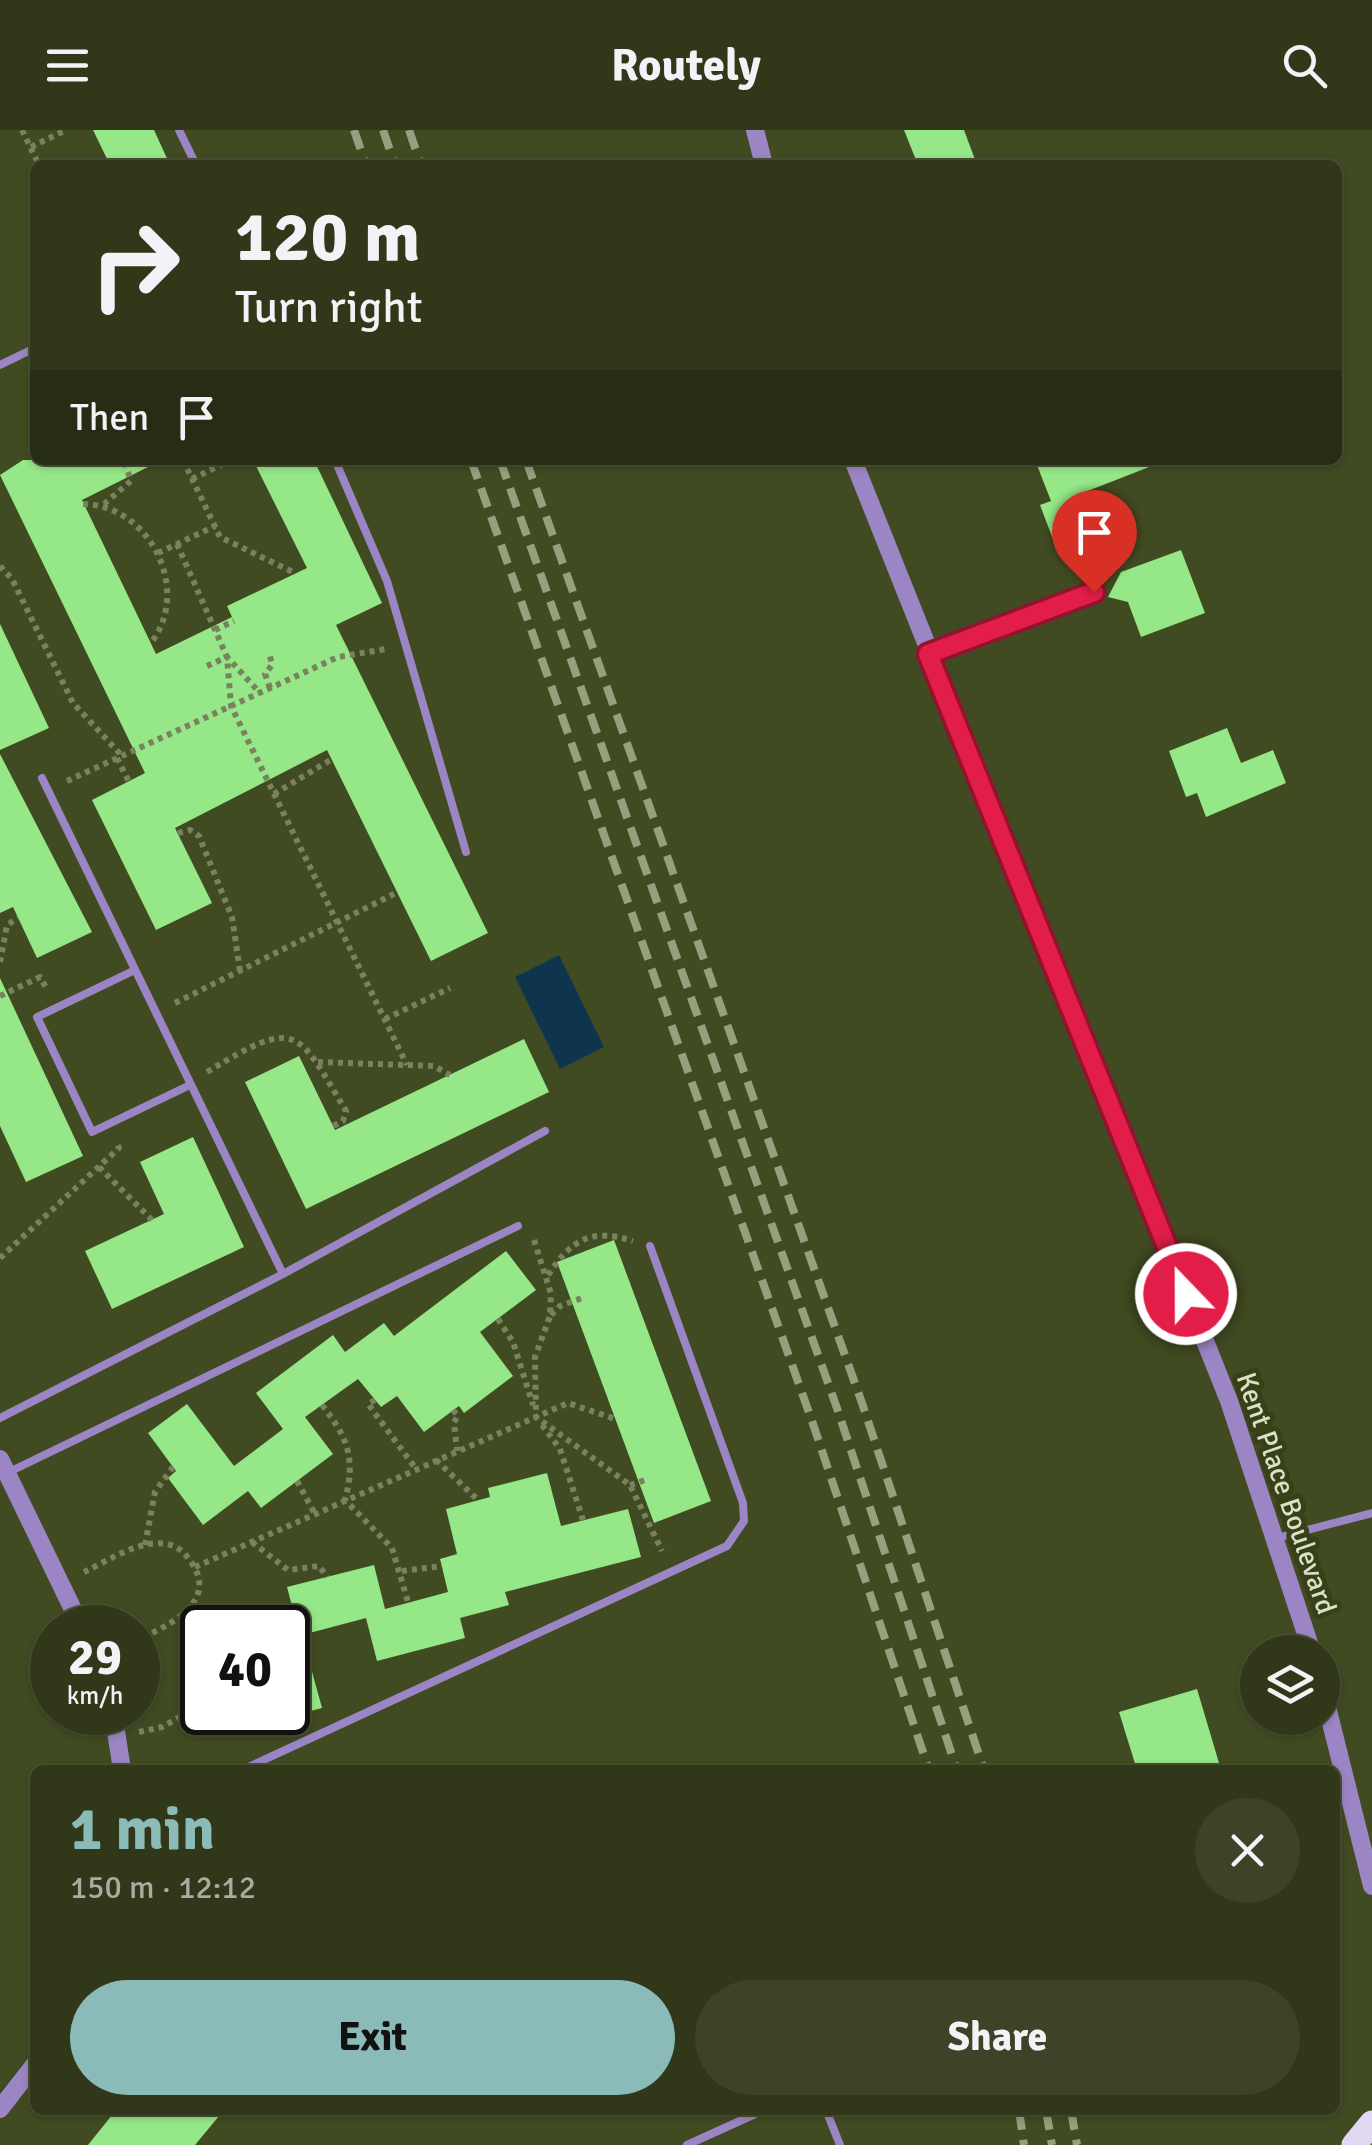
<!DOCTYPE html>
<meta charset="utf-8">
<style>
:root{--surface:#313819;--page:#3d4326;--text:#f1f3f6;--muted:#a8aca2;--line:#4c5238;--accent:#8bbbb9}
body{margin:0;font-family:Signika,sans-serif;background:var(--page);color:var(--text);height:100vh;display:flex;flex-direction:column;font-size:38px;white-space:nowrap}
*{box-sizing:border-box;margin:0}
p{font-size:32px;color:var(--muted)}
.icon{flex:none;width:55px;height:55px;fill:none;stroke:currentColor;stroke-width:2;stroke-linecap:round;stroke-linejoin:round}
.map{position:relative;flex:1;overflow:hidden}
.drawer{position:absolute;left:30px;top:1635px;width:1310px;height:350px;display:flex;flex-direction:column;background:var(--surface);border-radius:15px;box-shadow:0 2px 8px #0004,0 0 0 2px var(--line)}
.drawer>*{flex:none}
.top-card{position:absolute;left:30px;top:30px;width:1312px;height:305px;border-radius:15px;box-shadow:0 2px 8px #0004,0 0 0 2px var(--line);background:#313819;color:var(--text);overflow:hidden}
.controls{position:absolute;left:1240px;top:1505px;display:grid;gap:20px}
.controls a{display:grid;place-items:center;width:100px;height:100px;border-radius:50%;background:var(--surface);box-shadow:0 2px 8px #0004,0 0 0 2px var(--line);font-size:50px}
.speed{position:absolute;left:30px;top:1475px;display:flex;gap:20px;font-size:50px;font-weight:700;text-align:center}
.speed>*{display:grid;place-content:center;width:130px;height:130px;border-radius:50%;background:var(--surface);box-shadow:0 2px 8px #0004,0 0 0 2px var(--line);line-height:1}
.speed small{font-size:25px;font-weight:400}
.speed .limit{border:5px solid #111;border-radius:15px;background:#fff;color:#111}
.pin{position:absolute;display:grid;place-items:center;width:85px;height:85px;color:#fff;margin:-102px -42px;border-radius:50% 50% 50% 0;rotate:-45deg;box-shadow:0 0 10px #0007}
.pin .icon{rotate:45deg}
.me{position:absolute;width:110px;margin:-55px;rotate:338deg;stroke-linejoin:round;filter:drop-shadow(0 0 8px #0008)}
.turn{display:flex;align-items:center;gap:35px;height:210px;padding:0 40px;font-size:45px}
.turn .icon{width:130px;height:130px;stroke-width:2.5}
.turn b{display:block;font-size:70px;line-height:85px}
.then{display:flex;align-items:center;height:95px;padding:0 40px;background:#0003;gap:20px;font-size:38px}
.round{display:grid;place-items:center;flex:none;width:105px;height:105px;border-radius:52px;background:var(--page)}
.summary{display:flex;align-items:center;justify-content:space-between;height:170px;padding:0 40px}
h1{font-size:60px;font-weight:700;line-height:75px;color:var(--accent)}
.cta{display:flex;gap:20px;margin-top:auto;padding:20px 40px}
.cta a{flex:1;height:115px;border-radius:60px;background:var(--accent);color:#111;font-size:40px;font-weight:700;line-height:115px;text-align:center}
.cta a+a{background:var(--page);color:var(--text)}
header{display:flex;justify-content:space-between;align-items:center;height:130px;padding:0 40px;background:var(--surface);font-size:45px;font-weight:700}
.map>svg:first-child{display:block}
</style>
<header><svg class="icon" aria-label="menu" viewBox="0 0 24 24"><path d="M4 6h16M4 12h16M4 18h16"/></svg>Routely<svg class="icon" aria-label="search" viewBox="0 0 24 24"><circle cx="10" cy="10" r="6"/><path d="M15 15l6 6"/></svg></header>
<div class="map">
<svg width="1372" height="2015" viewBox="0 0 1372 2015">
<rect width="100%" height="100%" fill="#414b21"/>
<path fill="#0f354e" d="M 559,825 L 604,917 L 560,939 L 515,847 Z"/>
<g fill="#95e787">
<path d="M 93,0 L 154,0 L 170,35 L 110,35 Z"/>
<path d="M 904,0 L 964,0 L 977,35 L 918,35 Z"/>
<path d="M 23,330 L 162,330 L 82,370 L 156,524 L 232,487 L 227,476 L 307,438 L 253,330 L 314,330 L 382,473 L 336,495 L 488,803 L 431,831 L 327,620 L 175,698 L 212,773 L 156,800 L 92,670 L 145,643 L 0,345 Z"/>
<path d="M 1035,330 L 1162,330 L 1162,332 L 1085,362 L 1099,400 L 1056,417 L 1040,375 L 1051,371 Z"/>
<path d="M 1181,420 L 1205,483 L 1141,507 L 1128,472 L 1108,467 L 1121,442 Z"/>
<path d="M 0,494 L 49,598 L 0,620 Z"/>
<path d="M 1227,598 L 1241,633 L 1273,620 L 1286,653 L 1206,687 L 1197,663 L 1186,667 L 1169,621 Z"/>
<path d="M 0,624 L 92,802 L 37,828 L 13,777 L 0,783 Z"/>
<path d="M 0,848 L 83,1026 L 26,1052 L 0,996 Z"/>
<path d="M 524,909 L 549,962 L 306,1079 L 245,952 L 299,926 L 335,1000 Z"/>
<path d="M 193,1007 L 244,1117 L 112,1179 L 85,1121 L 164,1084 L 140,1032 Z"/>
<path d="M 614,1110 L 711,1371 L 654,1393 L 557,1132 Z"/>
<path d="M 506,1121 L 536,1160 L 480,1202 L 513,1246 L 464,1283 L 459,1276 L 424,1302 L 397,1266 L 381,1277 L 358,1249 L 305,1287 L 333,1324 L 261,1378 L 248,1361 L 203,1395 L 168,1348 L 176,1341 L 148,1303 L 187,1274 L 234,1336 L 283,1299 L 256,1263 L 333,1205 L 345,1222 L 384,1193 L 394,1206 Z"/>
<path d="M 547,1343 L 561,1396 L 628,1379 L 641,1427 L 505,1462 L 509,1475 L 460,1488 L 465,1508 L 377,1531 L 366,1488 L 302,1505 L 322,1578 L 288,1587 L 288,1478 L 292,1476 L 287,1457 L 374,1435 L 385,1479 L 448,1462 L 440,1429 L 457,1424 L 446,1379 L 490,1367 L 488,1358 Z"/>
<path d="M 1197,1559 L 1219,1633 L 1195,1640 L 1137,1640 L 1119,1582 Z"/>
<path d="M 116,1980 L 224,1980 L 195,2015 L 88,2015 Z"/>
</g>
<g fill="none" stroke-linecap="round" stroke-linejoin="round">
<g stroke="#79825f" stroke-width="6" stroke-dasharray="5 5" stroke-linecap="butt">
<path d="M 22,0 L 39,35"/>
<path d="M 31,17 L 66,0"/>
<path d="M 183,330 L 220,407 L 295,443"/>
<path d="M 192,349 L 231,330"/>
<path d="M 83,374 C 150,375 192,460 151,513"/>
<path d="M 104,374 L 131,351 L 124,330"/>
<path d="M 177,414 L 227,527 L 231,576 L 407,935"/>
<path d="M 158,423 L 215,396"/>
<path d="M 0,436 L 12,449 L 73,573 L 122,626"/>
<path d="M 215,500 L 234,491"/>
<path d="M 207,536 L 227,527 L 260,563"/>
<path d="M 270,558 L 265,544 L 272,535 L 270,526"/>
<path d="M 117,628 L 129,652"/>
<path d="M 67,651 L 338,527 L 386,519"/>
<path d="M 274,664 L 332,629"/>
<path d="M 178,703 L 190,700 L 199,706 L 232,787 L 240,841"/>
<path d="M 0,832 L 7,795 L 18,788"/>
<path d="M 0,866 L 40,847 L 47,859"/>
<path d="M 175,873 L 398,762"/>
<path d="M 385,889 L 450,858"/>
<path d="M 318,932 L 434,936 L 450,945"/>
<path d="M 207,942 C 298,887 296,898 346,981 L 343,991 L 333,996"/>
<path d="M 99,1037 L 152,1090"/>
<path d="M 534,1110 L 551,1164 L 550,1186 L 535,1227 L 536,1287 L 630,1355 L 662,1421"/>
<path d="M 0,1128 L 119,1018 L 116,1012"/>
<path d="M 548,1145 C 572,1109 591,1098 633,1111"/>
<path d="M 551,1185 L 560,1176 L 582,1168"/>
<path d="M 498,1189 L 513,1212 L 533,1275"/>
<path d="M 375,1270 L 368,1274 L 416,1339"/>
<path d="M 322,1275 C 348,1308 356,1329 345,1370 L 392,1418 L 408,1472"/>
<path d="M 453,1280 L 458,1286 L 454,1292 L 457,1321"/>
<path d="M 542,1295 L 560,1319 L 583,1390"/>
<path d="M 436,1330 L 478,1370"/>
<path d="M 297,1351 L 315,1384"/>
<path d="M 630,1355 L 648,1349"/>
<path d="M 252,1412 L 288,1440 L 319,1436 L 327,1447"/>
<path d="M 145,1415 L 155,1362 L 173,1337"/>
<path d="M 195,1437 L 568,1273 L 615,1289"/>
<path d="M 402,1441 L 442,1436"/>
<path d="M 84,1442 C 108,1431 139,1409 167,1414 C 178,1416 185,1423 191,1432 C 220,1472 167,1496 138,1510"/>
<path d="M 139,1602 L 162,1597 L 202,1574"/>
</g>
<g stroke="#9c85c4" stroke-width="8">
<path d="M 179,0 L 196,35"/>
<path d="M 0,235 L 35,218"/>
<path d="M 335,330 L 387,451 L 466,722"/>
<path d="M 932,523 L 1094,462"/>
<path d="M 42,648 L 283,1144"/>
<path d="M 133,841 L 37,887 L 92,1002 L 190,955"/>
<path d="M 0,1288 L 283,1144 L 545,1001"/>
<path d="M 9,1342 L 518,1096"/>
<path d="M 1277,1408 L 1372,1383"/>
<path d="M 242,1640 L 727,1416 L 744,1391 L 743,1373 L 650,1116"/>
<path d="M 826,1980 L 840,2015"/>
<path d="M 687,2015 L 764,1980"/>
</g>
<g stroke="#9c85c4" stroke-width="18">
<path d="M 755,0 L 764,35"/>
<path d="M 853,330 L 1229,1271 L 1312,1522"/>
<path d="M 0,1329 L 82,1498"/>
<path d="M 1322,1557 L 1372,1756"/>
<path d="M 113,1582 L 122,1640"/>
<path d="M 0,1979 L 35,1934"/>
</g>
<path stroke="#e1d9f2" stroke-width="25" d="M 1354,2015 L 1372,1993"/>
<g stroke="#979f7f" stroke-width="8" stroke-dasharray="20 10" stroke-linecap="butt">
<path d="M 354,0 L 366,35"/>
<path d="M 383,0 L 395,35"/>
<path d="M 409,0 L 421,35"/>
<path d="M 471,330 L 812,1291 L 929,1640"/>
<path d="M 500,330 L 838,1281 L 957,1640"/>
<path d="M 526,330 L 862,1273 L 984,1640"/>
<path d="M 1019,1980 L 1024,2015"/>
<path d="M 1046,1980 L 1052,2015"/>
<path d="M 1071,1980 L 1077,2015"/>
</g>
</g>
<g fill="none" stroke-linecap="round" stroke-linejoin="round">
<g stroke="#92132f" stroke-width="25">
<path id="route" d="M 1094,462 L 928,524 L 1186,1164"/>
</g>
<use href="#route" stroke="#e11d48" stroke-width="18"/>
</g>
<g text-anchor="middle" stroke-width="10" stroke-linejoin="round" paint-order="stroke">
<g font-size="28" fill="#dae1c9" stroke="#374016">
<text transform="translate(1287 1363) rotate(71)" y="10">Kent Place Boulevard</text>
</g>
</g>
</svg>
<div class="controls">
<a><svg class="icon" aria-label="layers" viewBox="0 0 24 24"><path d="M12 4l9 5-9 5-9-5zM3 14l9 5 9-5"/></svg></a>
</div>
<div class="speed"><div>29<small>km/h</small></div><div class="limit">40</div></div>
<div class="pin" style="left:1094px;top:462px;background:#d93025"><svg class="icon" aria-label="arrive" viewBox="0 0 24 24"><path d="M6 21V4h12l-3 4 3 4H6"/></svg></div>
<svg class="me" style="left:1186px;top:1164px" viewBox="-20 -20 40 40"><circle r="17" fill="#e11d48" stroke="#fff" stroke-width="3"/><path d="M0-11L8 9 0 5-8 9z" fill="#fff"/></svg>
<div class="top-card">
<div class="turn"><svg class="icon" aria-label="right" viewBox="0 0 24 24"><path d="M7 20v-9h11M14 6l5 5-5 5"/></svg><div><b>120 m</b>Turn right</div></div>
<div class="then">Then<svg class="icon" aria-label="arrive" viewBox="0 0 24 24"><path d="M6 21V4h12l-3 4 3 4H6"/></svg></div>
</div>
<section class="drawer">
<div class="summary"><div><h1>1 min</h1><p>150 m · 12:12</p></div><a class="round"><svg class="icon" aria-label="close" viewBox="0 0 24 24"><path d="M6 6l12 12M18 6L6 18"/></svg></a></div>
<div class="cta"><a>Exit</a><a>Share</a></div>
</section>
</div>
